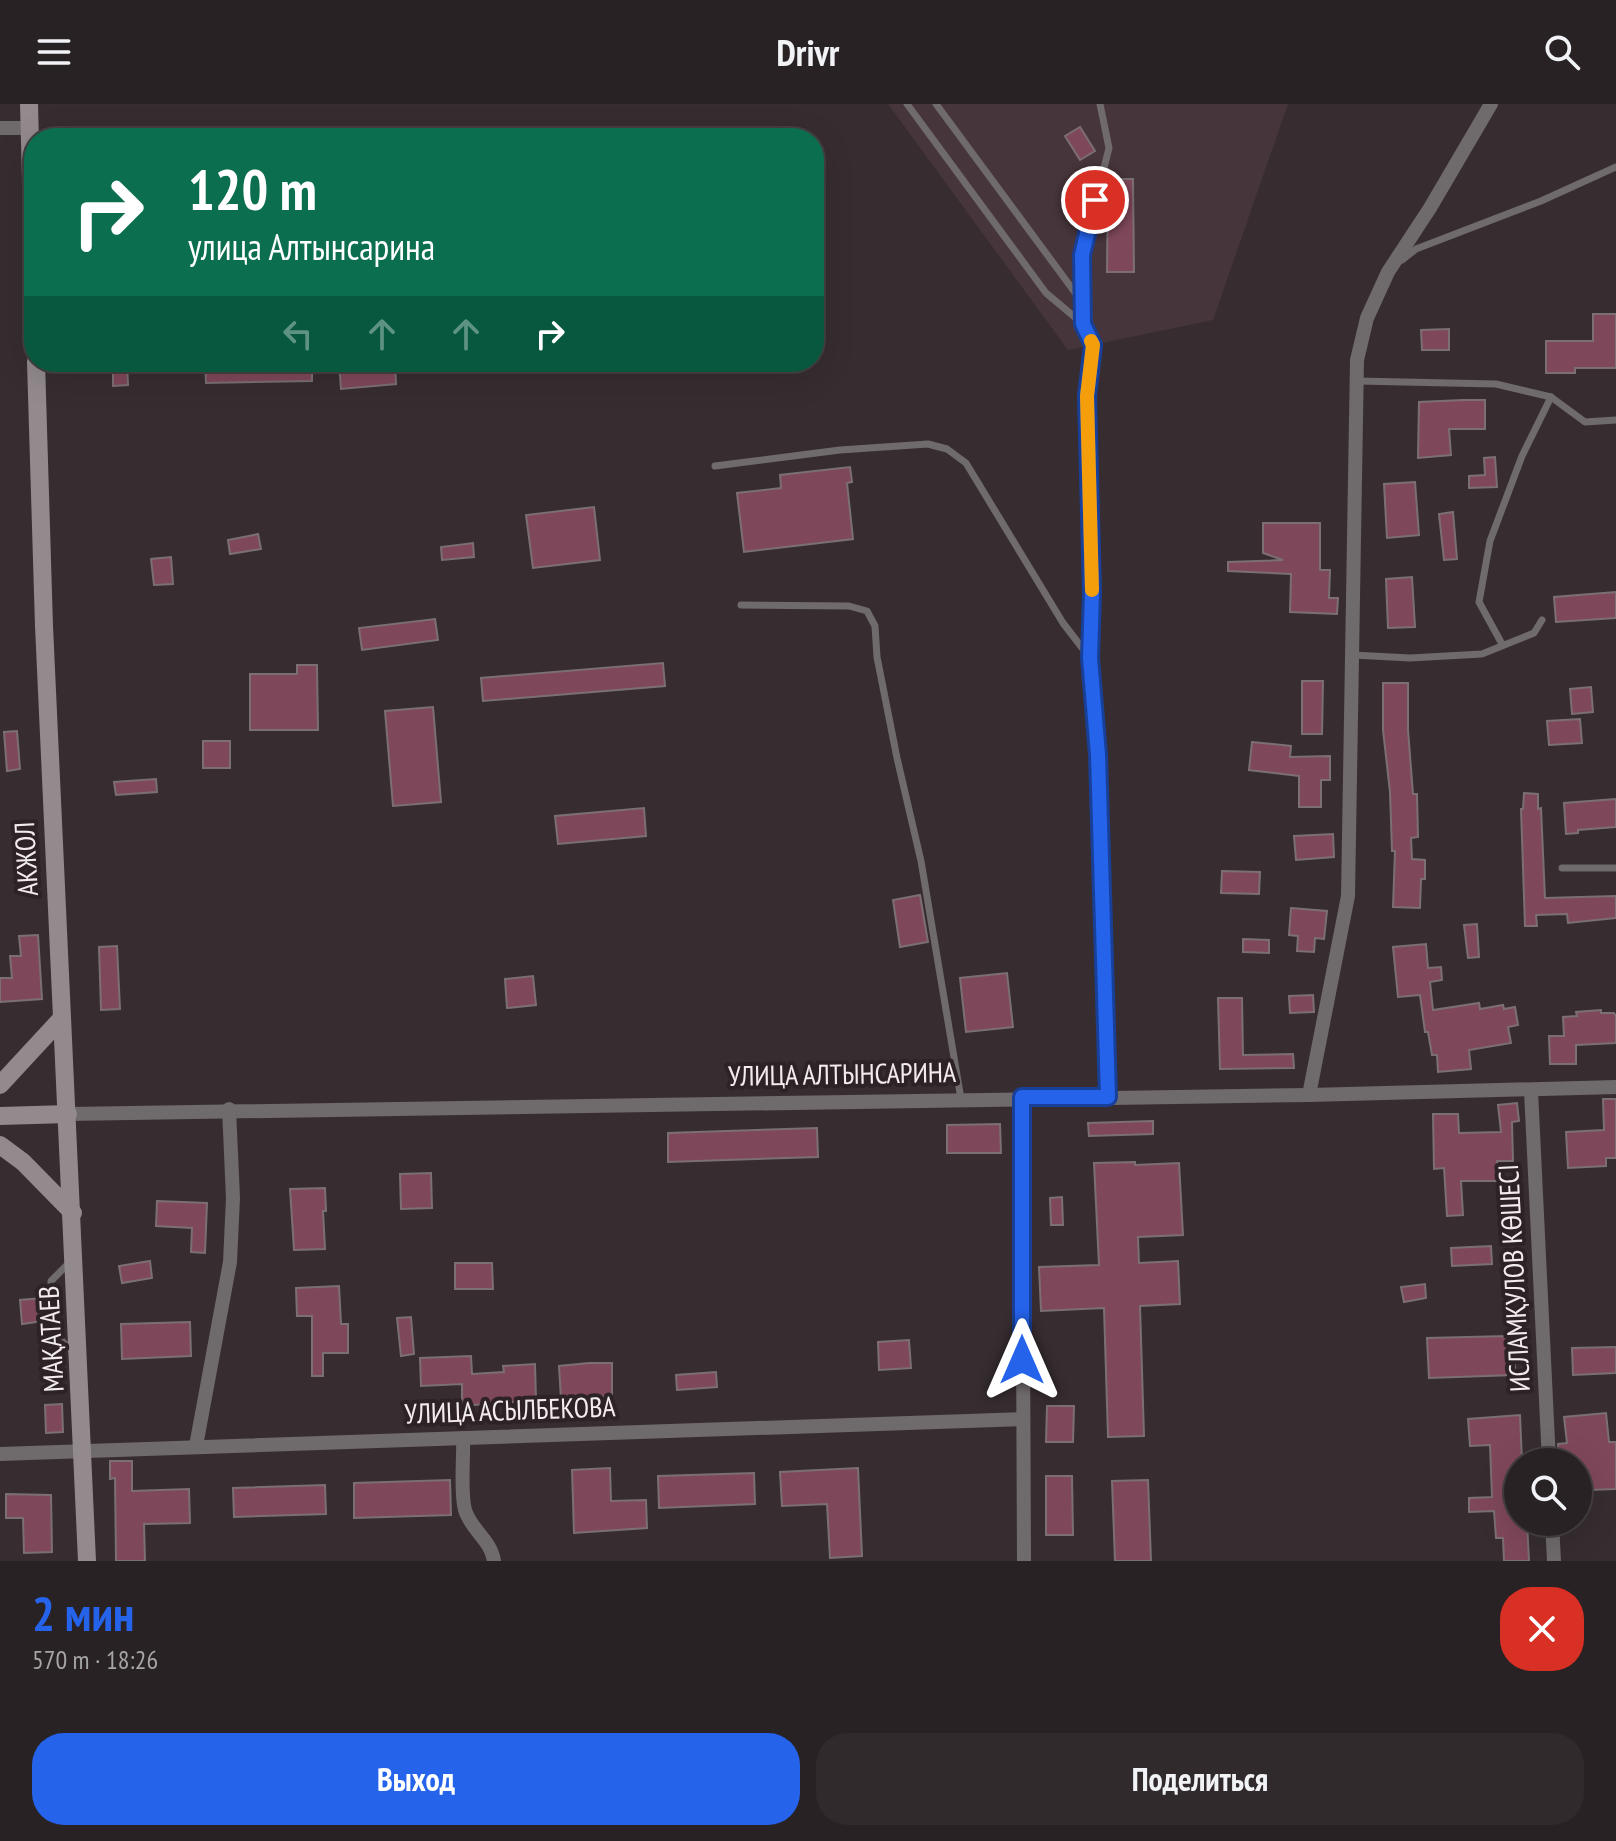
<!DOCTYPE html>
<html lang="ru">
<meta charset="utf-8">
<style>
:root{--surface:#292224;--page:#312a2c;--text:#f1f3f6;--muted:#a5a4a6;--line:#453f41;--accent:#2563eb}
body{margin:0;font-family:"PT Sans Narrow",sans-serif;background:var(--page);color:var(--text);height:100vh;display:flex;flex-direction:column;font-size:30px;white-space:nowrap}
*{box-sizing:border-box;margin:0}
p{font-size:26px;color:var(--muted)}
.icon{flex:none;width:44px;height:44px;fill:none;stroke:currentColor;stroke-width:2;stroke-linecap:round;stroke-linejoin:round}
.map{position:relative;height:1457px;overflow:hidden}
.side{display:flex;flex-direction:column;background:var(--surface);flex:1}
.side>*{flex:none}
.banner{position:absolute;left:24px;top:24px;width:800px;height:244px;border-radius:32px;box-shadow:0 8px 32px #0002,0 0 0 2px var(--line);background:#0b6e4f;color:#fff;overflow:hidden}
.fabs{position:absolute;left:1504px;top:1344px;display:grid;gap:16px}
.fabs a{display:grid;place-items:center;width:88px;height:88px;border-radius:50%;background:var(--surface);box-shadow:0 8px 32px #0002,0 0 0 2px var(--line);font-size:40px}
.pin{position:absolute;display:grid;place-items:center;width:68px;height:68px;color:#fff;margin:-34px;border:4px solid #fff;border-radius:50%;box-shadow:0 2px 8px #0007}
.me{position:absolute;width:88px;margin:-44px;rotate:0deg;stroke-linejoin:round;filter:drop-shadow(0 0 6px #0008)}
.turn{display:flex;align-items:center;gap:28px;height:168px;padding:0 32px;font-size:36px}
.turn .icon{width:104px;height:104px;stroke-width:2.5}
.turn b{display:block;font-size:56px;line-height:68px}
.lanes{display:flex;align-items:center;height:76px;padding:0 32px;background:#0003;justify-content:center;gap:40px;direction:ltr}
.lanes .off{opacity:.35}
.round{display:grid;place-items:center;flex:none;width:84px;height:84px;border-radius:32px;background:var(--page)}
.headline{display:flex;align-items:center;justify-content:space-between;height:136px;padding:0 32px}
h1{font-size:48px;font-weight:700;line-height:60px;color:var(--accent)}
.action{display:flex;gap:16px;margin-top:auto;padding:16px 32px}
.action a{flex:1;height:92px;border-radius:32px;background:var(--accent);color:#fff;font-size:32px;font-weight:700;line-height:92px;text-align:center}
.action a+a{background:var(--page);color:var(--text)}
header{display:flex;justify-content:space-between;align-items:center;height:104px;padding:0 32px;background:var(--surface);font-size:36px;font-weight:700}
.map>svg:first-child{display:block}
</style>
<header><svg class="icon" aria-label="menu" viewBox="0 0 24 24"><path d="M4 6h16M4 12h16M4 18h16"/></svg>Drivr<svg class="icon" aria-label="search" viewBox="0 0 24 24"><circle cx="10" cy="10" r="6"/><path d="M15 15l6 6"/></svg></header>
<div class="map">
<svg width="1616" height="1457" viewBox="0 0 1616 1457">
<rect width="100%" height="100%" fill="#372d30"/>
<path fill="#46353a" d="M 888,0 L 1288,0 L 1213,216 L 1068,246 Z"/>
<g fill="#7f485a" stroke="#7b6f72" stroke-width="2">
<path d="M 1080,23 L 1095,47 L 1080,56 L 1065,32 Z"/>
<path d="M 1108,75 L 1133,75 L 1134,168 L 1107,168 Z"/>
<path d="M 1593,210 L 1616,210 L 1616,264 L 1575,264 L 1575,269 L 1546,269 L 1546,237 L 1593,237 Z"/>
<path d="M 1449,225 L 1449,246 L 1422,246 L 1421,226 Z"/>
<path d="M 113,258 L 127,258 L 128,281 L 113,282 Z"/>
<path d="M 205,258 L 312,258 L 312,277 L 206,279 Z"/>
<path d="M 339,258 L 395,258 L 396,280 L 341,285 Z"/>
<path d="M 1463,296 L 1485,296 L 1485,325 L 1449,325 L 1451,351 L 1418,354 L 1419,298 Z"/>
<path d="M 1495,353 L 1497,383 L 1469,384 L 1469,372 L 1485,371 L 1484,354 Z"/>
<path d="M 850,363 L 852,378 L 847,379 L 853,435 L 744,448 L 737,389 L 781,384 L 780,371 Z"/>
<path d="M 1415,378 L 1419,431 L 1387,434 L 1384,380 Z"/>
<path d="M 594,403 L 600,456 L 533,464 L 526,411 Z"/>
<path d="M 1453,408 L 1457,455 L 1444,456 L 1439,410 Z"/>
<path d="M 1263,419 L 1320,419 L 1320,466 L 1330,466 L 1329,494 L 1338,494 L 1337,510 L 1290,508 L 1291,470 L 1228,467 L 1228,458 L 1283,456 L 1263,449 Z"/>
<path d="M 258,430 L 261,445 L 230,450 L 228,436 Z"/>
<path d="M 473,439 L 474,453 L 442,456 L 441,443 Z"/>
<path d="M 171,453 L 173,480 L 154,481 L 151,455 Z"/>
<path d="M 1412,473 L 1415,523 L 1388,524 L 1386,475 Z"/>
<path d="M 1616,488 L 1616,514 L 1556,518 L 1554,493 Z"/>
<path d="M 435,515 L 438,536 L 362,546 L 359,524 Z"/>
<path d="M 663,559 L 665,582 L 483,597 L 481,574 Z"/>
<path d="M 297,561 L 317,561 L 318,626 L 250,626 L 250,570 L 297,570 Z"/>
<path d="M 1302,577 L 1323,577 L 1322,630 L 1302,630 Z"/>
<path d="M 1383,579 L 1408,579 L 1408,626 L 1413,690 L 1417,690 L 1418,733 L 1411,734 L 1412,755 L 1425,756 L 1425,775 L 1421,775 L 1420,804 L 1393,803 L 1395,747 L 1392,747 L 1390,688 L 1383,626 Z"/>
<path d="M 1591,583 L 1593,608 L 1572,610 L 1570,585 Z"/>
<path d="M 433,603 L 441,698 L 393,702 L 385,607 Z"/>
<path d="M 1580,615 L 1582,639 L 1549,641 L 1547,617 Z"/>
<path d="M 17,627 L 20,665 L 7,667 L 4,628 Z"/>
<rect x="203" y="637" width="27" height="27"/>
<path d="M 1252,638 L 1291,642 L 1290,653 L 1330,652 L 1330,676 L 1321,676 L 1321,703 L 1299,703 L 1299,672 L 1249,666 Z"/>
<path d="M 156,675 L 157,688 L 116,691 L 114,678 Z"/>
<path d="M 1524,689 L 1538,690 L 1538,705 L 1541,704 L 1545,794 L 1616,792 L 1616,814 L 1568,819 L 1567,810 L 1536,811 L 1537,822 L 1525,822 L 1521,705 L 1523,705 Z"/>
<path d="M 1616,695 L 1616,723 L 1578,726 L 1578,729 L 1566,730 L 1564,699 Z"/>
<path d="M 644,704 L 646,732 L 558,740 L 555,712 Z"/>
<path d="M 1333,730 L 1334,753 L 1296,756 L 1294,732 Z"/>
<path d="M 1222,767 L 1260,768 L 1259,790 L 1221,789 Z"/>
<path d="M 920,791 L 928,838 L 900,843 L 893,796 Z"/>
<path d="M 1291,804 L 1327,807 L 1324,835 L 1315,834 L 1314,848 L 1297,847 L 1298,832 L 1289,831 Z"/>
<path d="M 1477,820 L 1479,853 L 1468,854 L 1464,821 Z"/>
<path d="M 38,831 L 42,895 L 0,898 L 0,874 L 12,874 L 10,852 L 21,852 L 19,832 Z"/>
<path d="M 1243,835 L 1269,836 L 1269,849 L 1243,848 Z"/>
<path d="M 1426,840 L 1428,864 L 1441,863 L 1442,876 L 1430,878 L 1433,906 L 1479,899 L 1480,905 L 1503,901 L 1504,905 L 1515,903 L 1518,921 L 1508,923 L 1511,939 L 1469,946 L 1471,965 L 1438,968 L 1437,951 L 1432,951 L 1428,928 L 1425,928 L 1420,891 L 1398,893 L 1393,843 Z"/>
<path d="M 117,842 L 120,905 L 101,906 L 99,843 Z"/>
<path d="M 1007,869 L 1013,923 L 966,928 L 960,874 Z"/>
<path d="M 533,872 L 536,901 L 507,904 L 505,875 Z"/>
<path d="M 1313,891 L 1314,908 L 1290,909 L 1289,892 Z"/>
<path d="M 1218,894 L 1242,894 L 1243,951 L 1293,950 L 1294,964 L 1220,965 Z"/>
<path d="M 1601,906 L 1601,909 L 1614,909 L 1616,912 L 1616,939 L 1576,941 L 1576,960 L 1550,960 L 1549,932 L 1564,932 L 1563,913 L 1577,912 L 1576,908 Z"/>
<path d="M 1603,995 L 1616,995 L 1616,1054 L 1606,1054 L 1606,1062 L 1568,1064 L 1566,1028 L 1604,1026 Z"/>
<path d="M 1517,999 L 1519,1017 L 1512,1018 L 1513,1057 L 1497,1057 L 1498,1077 L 1461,1077 L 1463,1111 L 1447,1112 L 1444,1064 L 1434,1065 L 1433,1010 L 1458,1010 L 1459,1029 L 1501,1028 L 1498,1001 Z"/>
<path d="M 1153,1017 L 1153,1030 L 1089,1032 L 1088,1019 Z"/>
<path d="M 1000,1020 L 1001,1049 L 947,1049 L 947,1021 Z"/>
<path d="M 817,1024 L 818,1053 L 668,1058 L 668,1029 Z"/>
<path d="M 1135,1058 L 1135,1061 L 1179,1059 L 1183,1131 L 1138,1133 L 1139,1159 L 1178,1157 L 1180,1200 L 1140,1202 L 1144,1332 L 1108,1333 L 1104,1204 L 1041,1207 L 1039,1163 L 1099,1161 L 1094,1059 Z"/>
<path d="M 431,1069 L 432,1104 L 401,1105 L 400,1070 Z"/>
<path d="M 325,1084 L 326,1107 L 323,1107 L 325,1145 L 294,1146 L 290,1085 Z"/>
<path d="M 1062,1093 L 1063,1121 L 1051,1121 L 1050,1094 Z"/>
<path d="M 157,1097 L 207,1099 L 205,1149 L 191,1148 L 192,1124 L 156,1122 Z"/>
<path d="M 1491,1142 L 1492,1160 L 1452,1162 L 1451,1144 Z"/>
<path d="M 150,1157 L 152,1174 L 122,1179 L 119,1162 Z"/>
<path d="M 455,1159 L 492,1159 L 493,1185 L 455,1185 Z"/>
<path d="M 1425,1180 L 1426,1194 L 1404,1198 L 1401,1183 Z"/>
<path d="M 339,1182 L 341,1220 L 348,1220 L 348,1249 L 323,1249 L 323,1272 L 312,1272 L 312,1212 L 297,1212 L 296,1184 Z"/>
<path d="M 42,1194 L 44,1217 L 22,1220 L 20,1196 Z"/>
<path d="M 411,1213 L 414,1250 L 401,1252 L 397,1214 Z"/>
<path d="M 190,1218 L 191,1252 L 122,1255 L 121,1220 Z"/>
<path d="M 1507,1232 L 1507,1248 L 1515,1248 L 1515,1271 L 1429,1274 L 1427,1234 Z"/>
<path d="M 909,1236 L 911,1264 L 879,1266 L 878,1238 Z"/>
<path d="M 1616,1243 L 1616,1269 L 1573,1271 L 1572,1244 Z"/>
<path d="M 471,1252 L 472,1270 L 504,1268 L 503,1262 L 535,1260 L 536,1296 L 462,1302 L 462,1280 L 421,1282 L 420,1254 Z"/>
<path d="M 589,1259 L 612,1259 L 612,1292 L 561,1295 L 559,1262 Z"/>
<path d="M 716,1268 L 717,1283 L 677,1286 L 676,1271 Z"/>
<path d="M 62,1300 L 63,1328 L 46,1329 L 45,1301 Z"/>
<path d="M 1047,1302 L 1074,1302 L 1073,1338 L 1046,1338 Z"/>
<path d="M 1606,1309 L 1609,1338 L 1616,1338 L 1616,1385 L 1589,1386 L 1588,1377 L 1578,1377 L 1578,1358 L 1559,1358 L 1558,1340 L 1567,1339 L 1564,1313 Z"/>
<path d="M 1520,1311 L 1522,1358 L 1518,1358 L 1518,1418 L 1527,1418 L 1529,1457 L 1504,1457 L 1503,1434 L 1496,1434 L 1494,1407 L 1469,1408 L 1469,1394 L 1492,1393 L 1490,1341 L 1470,1342 L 1468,1315 Z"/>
<path d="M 110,1357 L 132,1357 L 132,1387 L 189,1385 L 190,1419 L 144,1420 L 145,1457 L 116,1457 L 115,1374 L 110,1375 Z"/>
<path d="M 610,1364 L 611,1397 L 646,1396 L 647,1424 L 574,1429 L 572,1366 Z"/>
<path d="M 858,1364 L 862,1452 L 830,1454 L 827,1400 L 782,1402 L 780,1368 Z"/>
<path d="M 754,1369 L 755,1400 L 659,1404 L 658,1372 Z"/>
<path d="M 1046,1372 L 1072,1372 L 1073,1431 L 1046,1431 Z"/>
<path d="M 450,1376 L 451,1411 L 354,1414 L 354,1379 Z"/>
<path d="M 1148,1376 L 1151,1457 L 1115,1457 L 1112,1377 Z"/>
<path d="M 325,1381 L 326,1410 L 234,1413 L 233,1384 Z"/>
<path d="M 6,1390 L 51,1391 L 52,1448 L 24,1449 L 23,1414 L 6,1414 Z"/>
</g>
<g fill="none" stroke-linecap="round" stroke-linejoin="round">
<g stroke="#6f6a6b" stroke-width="7">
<path d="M 907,0 L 1046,189 L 1083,220"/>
<path d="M 936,0 L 1082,198"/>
<path d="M 1100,0 L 1109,44 L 1082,151 L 1083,220 L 1093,241 L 1087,292 L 1092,488 L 1090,554 L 1098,651 L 1108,993"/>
<path d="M 1402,156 L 1416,145 L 1541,97 L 1616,63"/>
<path d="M 1357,277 L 1496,280 L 1551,293 L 1585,318 L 1616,316"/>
<path d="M 715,362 L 840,346 L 928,340 L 947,345 L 966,359 L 1063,519 L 1090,554"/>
<path d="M 741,501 L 849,502 L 867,507 L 875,522 L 877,553 L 897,654 L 921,757 L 961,995"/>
<path d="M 1502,540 L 1479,498 L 1490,437 L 1522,352 L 1551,293"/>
<path d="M 1353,551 L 1410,554 L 1482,550 L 1534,529 L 1542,516"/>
<path d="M 1562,764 L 1616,764"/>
<path d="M 69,1159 L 51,1177 L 55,1230 L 75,1250"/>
</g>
<g stroke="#6f6a6b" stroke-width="14">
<path d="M 0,24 L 29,24"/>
<path d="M 1531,987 L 1549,1358"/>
<path d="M 1309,991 L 1348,792 L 1357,256 L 1367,214 L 1388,168 L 1430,104 L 1491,0"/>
<path d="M 1022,993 L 1024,1457"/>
<path d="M 68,1010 L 1309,991 L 1616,983"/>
<path d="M 463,1334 C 464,1354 460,1388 465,1406 C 471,1426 491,1436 494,1457"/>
<path d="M 196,1342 L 230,1158 L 233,1094 L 229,1005"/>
<path d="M 0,1350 L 1022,1315"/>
<path d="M 1552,1418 L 1554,1457"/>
</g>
<g stroke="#928a8c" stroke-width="18">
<path d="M 29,0 L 34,189"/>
<path d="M 36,258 L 44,522 L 87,1457"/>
<path d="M 0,981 L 62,914"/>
<path d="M 0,1012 L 68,1010"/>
<path d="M 0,1041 L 23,1058 L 73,1109"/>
</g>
</g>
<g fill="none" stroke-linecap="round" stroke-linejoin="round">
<g stroke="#184099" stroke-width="20">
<path id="route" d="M 1022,1256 L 1022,993 L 1108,993 L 1098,651 L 1090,554 L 1092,488 L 1087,292 L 1093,241 L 1083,220 L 1082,151 L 1095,96"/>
</g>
<use href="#route" stroke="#2563eb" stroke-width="14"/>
<path stroke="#f59e0b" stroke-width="14" d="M 1091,237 L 1093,241 L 1087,292 L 1092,486"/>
</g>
<g text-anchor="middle" stroke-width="8" stroke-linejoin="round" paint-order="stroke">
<g font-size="28" fill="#f3ecee" stroke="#2d2326">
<text transform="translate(26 755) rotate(-93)" y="10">АКЖОЛ</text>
<text transform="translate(842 970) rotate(-1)" y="10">УЛИЦА АЛТЫНСАРИНА</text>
<text transform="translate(1514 1174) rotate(-93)" y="10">ИСЛАМҚУЛОВ КӨШЕСІ</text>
<text transform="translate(51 1235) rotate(-93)" y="10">МАҚАТАЕВ</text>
<text transform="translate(510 1306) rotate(-2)" y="10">УЛИЦА АСЫЛБЕКОВА</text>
</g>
</g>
</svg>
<div class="fabs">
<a><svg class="icon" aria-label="search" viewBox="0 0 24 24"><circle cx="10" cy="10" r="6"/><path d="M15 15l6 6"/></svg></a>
</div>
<div class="pin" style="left:1095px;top:96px;background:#d93025"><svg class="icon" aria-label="arrive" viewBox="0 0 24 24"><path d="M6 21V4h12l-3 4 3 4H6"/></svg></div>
<svg class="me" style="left:1022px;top:1256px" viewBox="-20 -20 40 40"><path d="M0-17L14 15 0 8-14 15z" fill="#2563eb" stroke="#fff" stroke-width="4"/></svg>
<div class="banner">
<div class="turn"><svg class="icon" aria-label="right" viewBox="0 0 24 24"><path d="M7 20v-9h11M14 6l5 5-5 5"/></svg><div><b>120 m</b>улица Алтынсарина</div></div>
<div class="lanes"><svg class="icon off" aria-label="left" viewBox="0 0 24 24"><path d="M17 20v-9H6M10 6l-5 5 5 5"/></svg><svg class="icon off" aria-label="ahead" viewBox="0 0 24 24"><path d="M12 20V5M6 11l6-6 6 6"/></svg><svg class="icon off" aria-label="ahead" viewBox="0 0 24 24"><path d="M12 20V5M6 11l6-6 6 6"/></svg><svg class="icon" aria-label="right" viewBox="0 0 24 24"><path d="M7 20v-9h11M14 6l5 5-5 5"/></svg></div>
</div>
</div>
<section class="side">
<div class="headline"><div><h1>2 мин</h1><p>570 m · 18:26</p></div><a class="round" style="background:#d93025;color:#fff"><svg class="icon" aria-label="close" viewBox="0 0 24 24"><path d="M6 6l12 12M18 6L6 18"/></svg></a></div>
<div class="action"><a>Выход</a><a>Поделиться</a></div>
</section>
